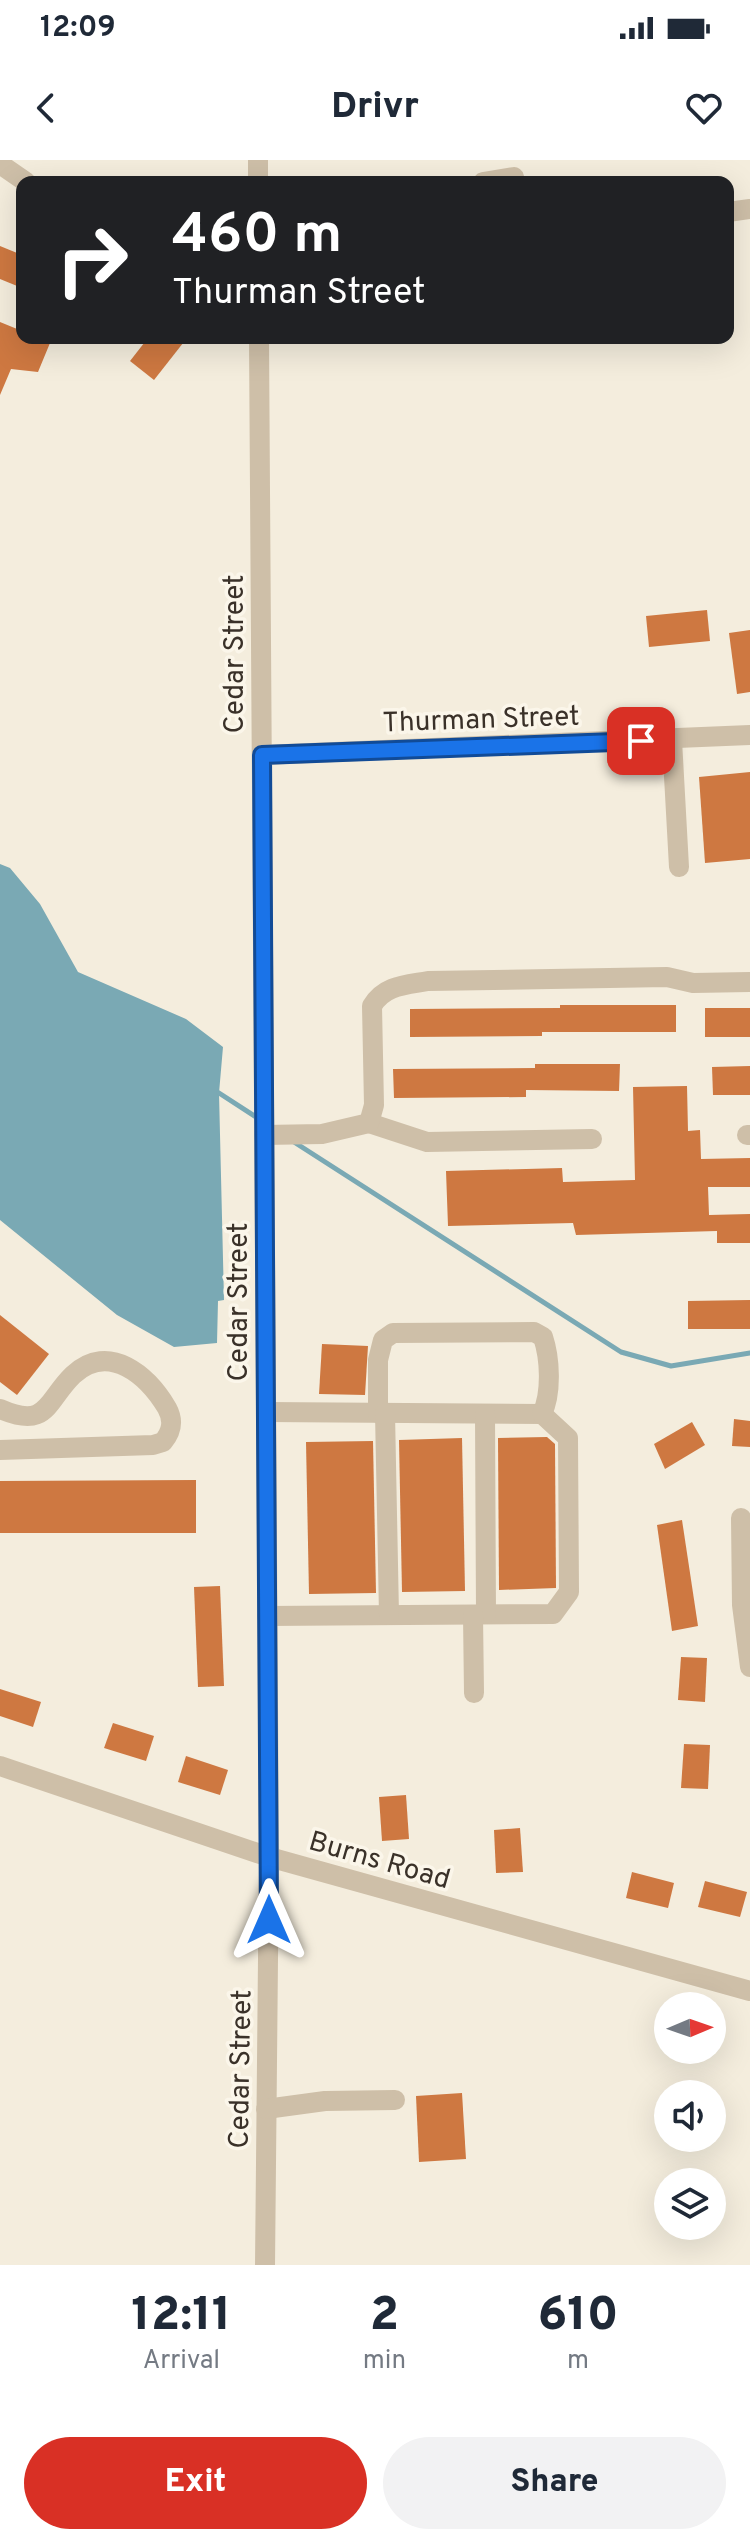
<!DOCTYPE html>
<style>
:root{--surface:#fff;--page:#f2f2f3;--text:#1f2937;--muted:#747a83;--accent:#d93025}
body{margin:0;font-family:Overpass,sans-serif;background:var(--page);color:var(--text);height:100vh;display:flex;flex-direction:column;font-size:30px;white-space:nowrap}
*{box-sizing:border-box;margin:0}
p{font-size:26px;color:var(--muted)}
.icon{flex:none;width:44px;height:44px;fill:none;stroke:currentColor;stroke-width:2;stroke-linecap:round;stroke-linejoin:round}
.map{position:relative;height:2105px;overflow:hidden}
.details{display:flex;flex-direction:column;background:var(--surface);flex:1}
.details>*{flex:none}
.guide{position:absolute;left:16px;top:16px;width:718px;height:168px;border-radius:16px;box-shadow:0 8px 32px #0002;background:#202124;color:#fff;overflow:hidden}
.needle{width:52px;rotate:88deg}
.tools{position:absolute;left:654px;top:1832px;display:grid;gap:16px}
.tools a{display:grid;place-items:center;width:72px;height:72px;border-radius:50%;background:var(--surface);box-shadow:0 8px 32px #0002;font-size:40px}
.pin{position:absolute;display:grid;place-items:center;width:68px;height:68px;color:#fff;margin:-34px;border-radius:16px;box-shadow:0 4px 12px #0006}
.me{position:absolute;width:88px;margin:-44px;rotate:0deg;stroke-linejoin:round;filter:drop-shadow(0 0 6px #0008)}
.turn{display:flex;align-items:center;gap:28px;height:168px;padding:0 24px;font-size:36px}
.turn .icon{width:104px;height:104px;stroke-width:2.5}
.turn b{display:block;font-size:56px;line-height:68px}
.eta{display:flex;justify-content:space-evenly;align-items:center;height:136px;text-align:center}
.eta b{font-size:48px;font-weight:800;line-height:56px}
.cta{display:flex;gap:16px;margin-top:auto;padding:16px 24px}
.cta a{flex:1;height:92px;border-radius:48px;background:var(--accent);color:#fff;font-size:32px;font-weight:800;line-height:92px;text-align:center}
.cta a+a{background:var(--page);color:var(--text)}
.status{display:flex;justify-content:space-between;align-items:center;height:56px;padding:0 40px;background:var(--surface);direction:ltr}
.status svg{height:22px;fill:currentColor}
header{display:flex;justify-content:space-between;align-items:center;height:104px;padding:0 24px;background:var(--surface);font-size:36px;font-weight:800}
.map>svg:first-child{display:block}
</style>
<div class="status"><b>12:09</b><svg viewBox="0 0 49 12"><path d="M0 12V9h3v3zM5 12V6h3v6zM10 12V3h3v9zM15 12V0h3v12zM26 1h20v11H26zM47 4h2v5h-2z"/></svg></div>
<header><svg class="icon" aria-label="back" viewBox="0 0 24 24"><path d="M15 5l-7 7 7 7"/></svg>Drivr<svg class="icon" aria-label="heart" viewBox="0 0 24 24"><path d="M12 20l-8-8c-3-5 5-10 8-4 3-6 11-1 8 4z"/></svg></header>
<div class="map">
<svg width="750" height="2105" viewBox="0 0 750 2105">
<rect width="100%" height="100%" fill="#f4eddd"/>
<path fill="#7aa9b4" d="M 0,704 L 10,708 L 40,744 L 78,812 L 186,859 L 223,887 L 219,933 L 224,1140 L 218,1141 L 217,1183 L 174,1187 L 117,1155 L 0,1060 Z"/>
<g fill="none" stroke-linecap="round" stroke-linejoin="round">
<g stroke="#7aa9b4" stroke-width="5">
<path d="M 219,933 L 259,959"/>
<path d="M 294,982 L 621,1192 L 671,1206 L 750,1193"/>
</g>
</g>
<g fill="#ce7841">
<path d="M 0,86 L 22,95 L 22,128 L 0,119 Z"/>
<path d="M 0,162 L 22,171 L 22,178 L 38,178 L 50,183 L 38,212 L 11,209 L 0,235 Z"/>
<path d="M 148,178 L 187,178 L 154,220 L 130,201 Z"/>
<path d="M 707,450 L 710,481 L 649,487 L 646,456 Z"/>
<path d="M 750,470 L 750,532 L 737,534 L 729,473 Z"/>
<path d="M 750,612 L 750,699 L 705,703 L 699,617 Z"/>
<path d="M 560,845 L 676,845 L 676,872 L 542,872 L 542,876 L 410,877 L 410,849 L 560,848 Z"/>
<rect x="705" y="848" width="45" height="29"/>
<path d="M 535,904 L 620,904 L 619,931 L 526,930 L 526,937 L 394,938 L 393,909 L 535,908 Z"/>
<path d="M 750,906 L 750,935 L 713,935 L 712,907 Z"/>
<path d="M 687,926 L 688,971 L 700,970 L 701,999 L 750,998 L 750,1027 L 708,1027 L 709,1055 L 750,1054 L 750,1083 L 717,1083 L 717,1071 L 576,1075 L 573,1063 L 448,1066 L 446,1011 L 562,1008 L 563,1022 L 635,1020 L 633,927 Z"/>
<path d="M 750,1140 L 750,1169 L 688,1169 L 688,1141 Z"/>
<path d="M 0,1155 L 49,1194 L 17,1235 L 0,1222 Z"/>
<path d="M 322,1184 L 368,1186 L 365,1235 L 319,1234 Z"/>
<path d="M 734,1259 L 750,1261 L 750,1287 L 732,1286 Z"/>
<path d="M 692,1262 L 705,1285 L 665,1309 L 654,1284 Z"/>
<path d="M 547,1277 L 555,1284 L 556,1428 L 499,1430 L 498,1278 Z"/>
<path d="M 462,1278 L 465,1431 L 402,1432 L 399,1280 Z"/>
<path d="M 373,1281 L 376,1433 L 309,1434 L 306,1282 Z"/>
<path d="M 196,1320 L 196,1373 L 0,1373 L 0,1321 Z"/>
<path d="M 682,1360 L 698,1466 L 672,1471 L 657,1365 Z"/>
<path d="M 220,1426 L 224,1526 L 198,1527 L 194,1427 Z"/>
<path d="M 681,1497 L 707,1498 L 705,1542 L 678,1540 Z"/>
<path d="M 0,1529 L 41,1542 L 33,1567 L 0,1556 Z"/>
<path d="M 113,1563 L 154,1576 L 146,1601 L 104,1588 Z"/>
<path d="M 684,1584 L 710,1585 L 708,1629 L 681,1628 Z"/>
<path d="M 186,1596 L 228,1610 L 220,1635 L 178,1622 Z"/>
<path d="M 406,1635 L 409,1679 L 382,1681 L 379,1637 Z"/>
<path d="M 520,1668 L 523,1712 L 496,1713 L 494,1670 Z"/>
<path d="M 632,1712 L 674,1723 L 668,1748 L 626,1738 Z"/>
<path d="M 705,1721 L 747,1732 L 740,1757 L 698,1747 Z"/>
<path d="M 462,1933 L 466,1999 L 419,2002 L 416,1936 Z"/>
</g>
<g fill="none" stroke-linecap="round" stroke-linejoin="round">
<g stroke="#cebfa8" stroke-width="20">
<path d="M 258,0 L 258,22"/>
<path d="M 0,4 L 26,22"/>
<path d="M 483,22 L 514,17"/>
<path d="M 728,52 L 750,49"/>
<path d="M 259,178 L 269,1697 L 265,2105"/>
<path d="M 672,580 L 679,707"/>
<path d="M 262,595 L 750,575"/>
<path d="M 369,963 L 427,982 L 592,979"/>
<path d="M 264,975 L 322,974 L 369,963 L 374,945 L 372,846 C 384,825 406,825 428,821 L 667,817 L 693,823 L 750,822"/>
<path d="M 747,975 L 750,975"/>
<path d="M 0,1249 C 48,1270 46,1241 73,1215 C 109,1181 148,1216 167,1248 C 174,1261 172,1271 163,1282 L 153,1285 L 0,1290"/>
<path d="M 266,1252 L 542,1254 L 568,1278 L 569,1432 L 553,1454 L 267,1456"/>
<path d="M 378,1253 L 378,1200 L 383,1180 L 393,1173 L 534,1172 L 543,1177 C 550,1198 552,1233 542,1254"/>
<path d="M 385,1253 L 389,1455"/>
<path d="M 485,1254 L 486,1454"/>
<path d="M 741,1358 L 742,1445 L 750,1507"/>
<path d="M 473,1455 L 474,1533"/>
<path d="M 0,1606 L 269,1697 L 750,1831"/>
<path d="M 266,1949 L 325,1941 L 395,1940"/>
</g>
</g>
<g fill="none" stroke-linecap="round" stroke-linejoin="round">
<g stroke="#114b97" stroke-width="20">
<path id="route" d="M 269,1760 L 262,595 L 641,581"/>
</g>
<use href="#route" stroke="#1a73e8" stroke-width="14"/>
</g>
<g text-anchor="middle" stroke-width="7" stroke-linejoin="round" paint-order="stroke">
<g font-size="28" fill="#3a3129" stroke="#fbf6ea">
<text transform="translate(233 494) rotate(-90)" y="10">Cedar Street</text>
<text transform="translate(481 558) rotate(-2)" y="10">Thurman Street</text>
<text transform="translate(237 1142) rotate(-90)" y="10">Cedar Street</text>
<text transform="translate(380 1699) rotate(16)" y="10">Burns Road</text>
<text transform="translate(239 1909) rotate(-89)" y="10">Cedar Street</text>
</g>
</g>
</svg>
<div class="tools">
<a><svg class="needle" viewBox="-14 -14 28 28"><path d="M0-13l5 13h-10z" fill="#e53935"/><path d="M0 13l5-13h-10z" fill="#747a83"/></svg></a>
<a><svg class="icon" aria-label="sound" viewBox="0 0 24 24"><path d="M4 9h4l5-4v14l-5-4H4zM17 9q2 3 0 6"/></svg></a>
<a><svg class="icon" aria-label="layers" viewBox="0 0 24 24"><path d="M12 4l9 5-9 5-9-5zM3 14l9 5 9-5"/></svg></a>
</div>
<div class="pin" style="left:641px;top:581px;background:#d93025"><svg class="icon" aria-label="arrive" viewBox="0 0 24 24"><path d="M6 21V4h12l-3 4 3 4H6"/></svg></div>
<svg class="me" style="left:269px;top:1760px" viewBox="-20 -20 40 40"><path d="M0-17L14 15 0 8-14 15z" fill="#1a73e8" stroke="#fff" stroke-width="4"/></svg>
<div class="guide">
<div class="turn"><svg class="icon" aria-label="right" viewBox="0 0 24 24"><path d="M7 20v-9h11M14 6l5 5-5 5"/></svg><div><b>460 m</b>Thurman Street</div></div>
</div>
</div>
<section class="details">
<div class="eta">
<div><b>12:11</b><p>Arrival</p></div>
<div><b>2</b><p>min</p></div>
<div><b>610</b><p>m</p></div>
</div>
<div class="cta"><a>Exit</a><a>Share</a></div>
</section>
